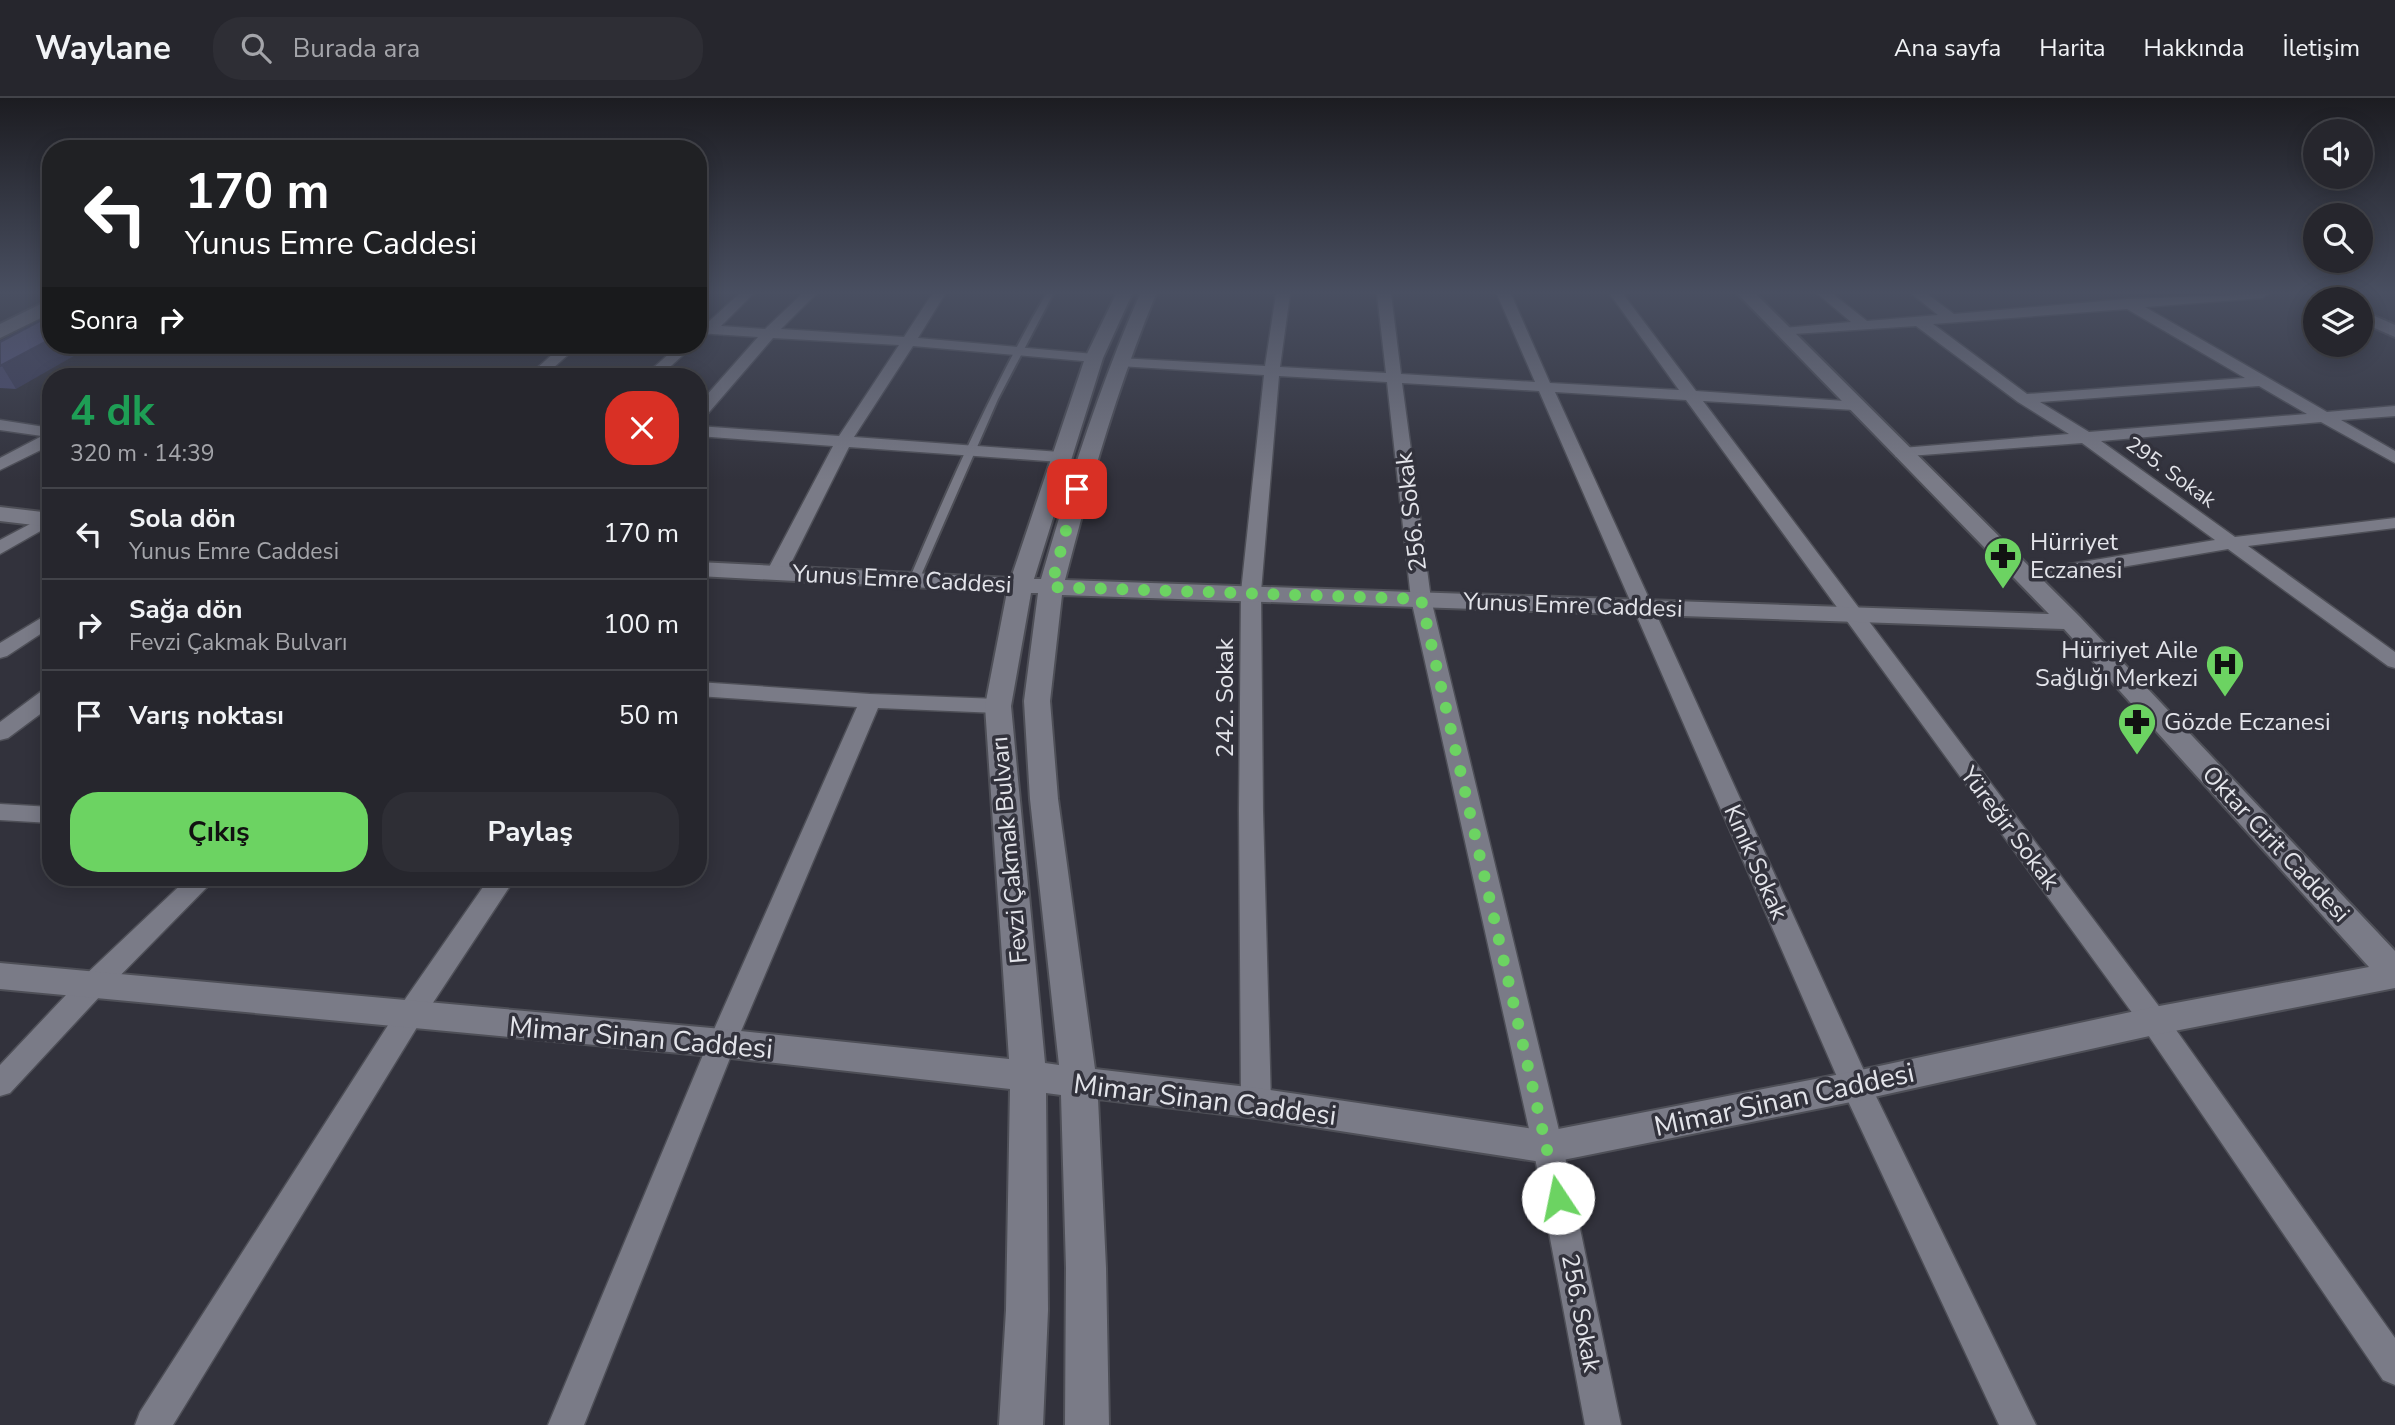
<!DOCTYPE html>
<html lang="tr">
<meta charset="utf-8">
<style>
:root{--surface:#26262d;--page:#2e2e35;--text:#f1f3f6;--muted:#a4a5aa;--line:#424349;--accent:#6cd362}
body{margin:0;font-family:"Nunito Sans",sans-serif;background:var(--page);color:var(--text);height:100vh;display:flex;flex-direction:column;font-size:26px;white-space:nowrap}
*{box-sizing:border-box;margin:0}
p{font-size:23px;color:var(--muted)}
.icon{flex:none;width:38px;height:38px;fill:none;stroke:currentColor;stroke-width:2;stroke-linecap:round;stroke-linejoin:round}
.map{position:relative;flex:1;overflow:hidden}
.sheet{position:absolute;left:42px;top:270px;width:665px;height:518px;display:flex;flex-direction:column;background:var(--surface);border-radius:28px;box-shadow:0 4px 18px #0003,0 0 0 2px var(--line)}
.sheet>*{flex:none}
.guide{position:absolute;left:42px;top:42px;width:665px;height:214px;border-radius:28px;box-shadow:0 4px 18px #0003,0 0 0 2px var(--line);background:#202124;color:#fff;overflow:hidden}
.controls{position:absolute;left:2303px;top:21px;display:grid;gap:14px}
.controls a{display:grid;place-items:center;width:70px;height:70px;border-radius:50%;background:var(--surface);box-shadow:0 4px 18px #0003,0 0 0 2px var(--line);font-size:35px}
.pin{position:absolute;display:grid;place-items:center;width:60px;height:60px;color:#fff;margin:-30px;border-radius:14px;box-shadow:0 4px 10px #0006}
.me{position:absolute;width:77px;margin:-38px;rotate:349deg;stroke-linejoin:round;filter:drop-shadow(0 0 5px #0008)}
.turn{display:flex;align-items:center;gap:24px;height:147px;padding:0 28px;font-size:32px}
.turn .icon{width:91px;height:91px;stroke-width:2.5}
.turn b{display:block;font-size:49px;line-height:60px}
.then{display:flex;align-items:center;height:66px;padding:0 28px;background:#0003;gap:14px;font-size:26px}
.round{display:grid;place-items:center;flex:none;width:74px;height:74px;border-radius:28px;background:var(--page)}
.head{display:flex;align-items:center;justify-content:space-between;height:119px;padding:0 28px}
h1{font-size:42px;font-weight:700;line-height:52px;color:#1e9e55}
.action{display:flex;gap:14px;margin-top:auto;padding:14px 28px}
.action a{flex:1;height:80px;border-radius:28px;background:var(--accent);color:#111;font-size:28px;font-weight:700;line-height:80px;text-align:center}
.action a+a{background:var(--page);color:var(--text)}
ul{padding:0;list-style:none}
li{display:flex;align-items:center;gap:21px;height:91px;padding:0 28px;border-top:2px solid var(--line)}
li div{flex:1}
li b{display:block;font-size:26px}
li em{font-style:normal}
header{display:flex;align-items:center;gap:42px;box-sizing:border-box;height:98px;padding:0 35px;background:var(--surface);border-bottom:2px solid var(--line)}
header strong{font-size:33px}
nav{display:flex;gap:38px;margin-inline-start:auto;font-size:24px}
.search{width:490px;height:63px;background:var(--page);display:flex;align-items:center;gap:18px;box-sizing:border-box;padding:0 24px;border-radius:28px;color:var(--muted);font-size:26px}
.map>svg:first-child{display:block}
</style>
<header>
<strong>Waylane</strong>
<div class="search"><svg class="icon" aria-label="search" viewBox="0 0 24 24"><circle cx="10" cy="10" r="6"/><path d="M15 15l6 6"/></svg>Burada ara</div>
<nav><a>Ana sayfa</a><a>Harita</a><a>Hakkında</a><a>İletişim</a></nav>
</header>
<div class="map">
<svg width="2395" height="1327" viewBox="0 0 2395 1327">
<rect width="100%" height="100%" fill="#32323c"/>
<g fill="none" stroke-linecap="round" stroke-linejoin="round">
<g stroke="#4e4f57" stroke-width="4">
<path id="service" d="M 1046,196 L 1053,196 L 998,301 L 919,482 L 918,484 L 910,484 L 909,482 C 950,385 993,288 1046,196 Z"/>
</g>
<g stroke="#4e4f57" stroke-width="3">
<g id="minor">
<path d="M 739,196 L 753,196 L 721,228 L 765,231 L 802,196 L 816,196 L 781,231 L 904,239 L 932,196 L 945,196 L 918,240 L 1094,256 L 1101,260 L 1094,264 L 913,248 L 854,339 L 1060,354 L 1068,359 L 1060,364 L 849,349 L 786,475 L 776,481 L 766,475 L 833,348 L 698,338 L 698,328 L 839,338 L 899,247 L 773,240 L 704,320 L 698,322 L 698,307 L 758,239 L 698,235 L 698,227 L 705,227 Z"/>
<path d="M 1276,196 L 1290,196 L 1280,269 L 1386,275 L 1377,196 L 1391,196 L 1401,276 L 1535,284 L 1497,196 L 1511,196 L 1550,285 L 1679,292 L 1610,196 L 1623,196 L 1696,293 L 1860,304 L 1862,307 L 1854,312 L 1703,303 L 2164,915 L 2395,1240 L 2395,1287 L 2383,1282 L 2144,931 L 1686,302 L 1555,294 L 1871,988 L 2036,1327 L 1999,1327 L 1841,988 L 1539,293 L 1402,285 L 1431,501 L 1563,1049 L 1621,1327 L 1585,1327 L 1533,1049 L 1411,501 L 1387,284 L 1279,278 L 1261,494 L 1263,713 L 1271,1005 L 1266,1014 L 1256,1018 L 1246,1014 L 1241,1005 L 1239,713 L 1241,494 L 1264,277 L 1119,268 L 1112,264 L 1119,260 L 1265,268 Z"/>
<path d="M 1818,196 L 1833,196 L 1867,223 L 1938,217 L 1912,196 L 1927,196 L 1954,216 L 2127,201 L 2268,196 L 2262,200 L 2145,209 L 2327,314 L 2395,308 L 2395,318 L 2341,322 L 2395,353 L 2395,365 L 2321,324 L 2101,343 L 2235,439 L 2395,420 L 2395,430 L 2248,448 L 2395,554 L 2395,570 L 2388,568 L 2228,451 L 2027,485 L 2020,483 L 2017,479 L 2020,475 L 2027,473 L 2215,442 L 2082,345 L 1896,359 L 1894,355 L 1902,350 L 2069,336 L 2018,304 L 1916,228 L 1778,237 L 1778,231 L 1783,230 L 1851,224 ZM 2127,211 L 2245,280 L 2027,296 L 1933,226 ZM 2259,288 L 2307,316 L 2089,334 L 2040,304 Z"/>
<path d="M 563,247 L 579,247 L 544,278 L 528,278 Z"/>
<path d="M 679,247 L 694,247 L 660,278 L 644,278 Z"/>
<path d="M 0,322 L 51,330 L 51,347 L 0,372 L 0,360 L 42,338 L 0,332 Z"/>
<path d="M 47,417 L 51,418 L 51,427 L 0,456 L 0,442 Z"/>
<path d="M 51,514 L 51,529 L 7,558 L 0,560 L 0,545 Z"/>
<path d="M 698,584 L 870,596 L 998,601 L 1006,603 L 1009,608 L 1006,613 L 998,615 L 878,610 L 736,945 L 584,1327 L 548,1327 L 708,945 L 857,609 L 698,598 Z"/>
<path d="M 51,590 L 51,608 L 8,640 L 0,642 L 0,624 L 43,592 Z"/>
<path d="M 0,706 L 51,709 L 51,725 L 0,722 Z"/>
<path d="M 189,779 L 217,779 L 102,896 L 10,995 L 0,998 L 0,967 L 82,880 Z"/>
<path d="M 490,779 L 516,779 L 419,926 L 173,1327 L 135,1327 L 140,1314 L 399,910 Z"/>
</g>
</g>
<g stroke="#4e4f57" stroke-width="4">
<g id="tertiary">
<path d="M 1116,196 L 1132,196 L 1103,260 L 1034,481 L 1041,481 C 1069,384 1099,289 1140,196 L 1156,196 C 1117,290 1090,385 1065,482 L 2049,516 L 1738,196 L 1756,196 L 2080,519 L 2395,853 L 2395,890 L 2154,937 L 1856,1003 L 1548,1065 L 1256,1020 L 1098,1001 L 1106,1170 L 1109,1327 L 1065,1327 L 1066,1170 L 1061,997 L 1046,995 L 1048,1212 L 1043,1327 L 999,1327 L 1006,1212 L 1010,991 L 722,959 L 0,891 L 0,865 L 722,931 L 1009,961 L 985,608 L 1007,494 L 698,478 L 698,464 L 1011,480 L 1085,260 ZM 1031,495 L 1038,495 L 1024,603 L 1030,701 L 1059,967 L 1045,965 L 1011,608 ZM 1062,497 L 2064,531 L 2369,869 L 2154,909 L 1856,973 L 1548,1033 L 1256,990 L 1095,971 L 1058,701 L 1050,603 Z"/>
<path d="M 2309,196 L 2331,196 L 2335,201 L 2315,202 Z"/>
<path d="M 2361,212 L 2395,227 L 2395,239 L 2361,224 Z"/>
<path d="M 0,409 L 51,415 L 51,429 L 0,423 Z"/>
</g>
</g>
<g stroke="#4e4f57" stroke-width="4">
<path id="secondary" d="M 51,201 L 51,215 L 0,240 L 0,226 Z"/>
</g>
<use href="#service" fill="#7a7b87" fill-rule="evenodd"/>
<use href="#minor" fill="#7a7b87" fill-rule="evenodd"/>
<use href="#tertiary" fill="#7a7b87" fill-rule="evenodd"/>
<use href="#secondary" fill="#7a7b87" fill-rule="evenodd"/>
</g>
<path fill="#4b4c72" d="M 0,244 L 16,291 L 0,290 Z"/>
<path fill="#3d3e5c" d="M 51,241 L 51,247 L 93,247 L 16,291 L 2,268 Z"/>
<path fill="#575884" stroke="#3d3e5c" stroke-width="2" d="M 51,217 L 51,241 L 0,268 L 0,244 Z"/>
<linearGradient id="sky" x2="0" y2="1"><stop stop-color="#1c1c21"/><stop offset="0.51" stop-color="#494f61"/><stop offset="1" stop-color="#494f61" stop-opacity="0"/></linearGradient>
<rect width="2395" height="382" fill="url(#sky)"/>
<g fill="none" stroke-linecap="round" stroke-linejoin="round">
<path stroke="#6cd362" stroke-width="12" stroke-dasharray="0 21.6" d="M 1077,391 L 1051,489 L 1421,501 L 1558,1100"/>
</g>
<defs>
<g id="pharmacy-pin" transform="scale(2.0125)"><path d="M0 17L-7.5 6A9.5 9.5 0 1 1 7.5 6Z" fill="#6cd362" stroke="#32323c"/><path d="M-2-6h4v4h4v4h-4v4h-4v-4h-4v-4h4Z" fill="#111"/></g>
<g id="hospital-pin" transform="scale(2.0125)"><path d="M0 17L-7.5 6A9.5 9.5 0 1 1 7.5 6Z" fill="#6cd362" stroke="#32323c"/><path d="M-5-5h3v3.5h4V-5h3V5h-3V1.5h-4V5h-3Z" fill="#111"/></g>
</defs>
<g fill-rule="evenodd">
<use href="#pharmacy-pin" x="2003" y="458"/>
<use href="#hospital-pin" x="2225" y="566"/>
<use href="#pharmacy-pin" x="2137" y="624"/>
</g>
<g text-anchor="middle" stroke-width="7" stroke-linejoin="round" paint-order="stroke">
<g font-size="21" fill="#e3e4ea" stroke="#32323c">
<text transform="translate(2171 374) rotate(36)" y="7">295. Sokak</text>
</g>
<g font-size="24" fill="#e3e4ea" stroke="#32323c">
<text transform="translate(1411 414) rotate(-97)" y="8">256. Sokak</text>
<text transform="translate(902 481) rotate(3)" y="8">Yunus Emre Caddesi</text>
<text transform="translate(1573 507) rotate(2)" y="8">Yunus Emre Caddesi</text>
<text transform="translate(1225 600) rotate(-90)" y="8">242. Sokak</text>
<text transform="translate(2010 730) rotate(53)" y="8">Yüreğir Sokak</text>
<text transform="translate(2276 746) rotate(47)" y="8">Oktar Cirit Caddesi</text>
<text transform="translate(1009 752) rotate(-95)" y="8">Fevzi Çakmak Bulvarı</text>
<text transform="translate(1756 764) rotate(66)" y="8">Kınık Sokak</text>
<text transform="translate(1581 1215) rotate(79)" y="8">256. Sokak</text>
</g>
<g font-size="24" fill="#e3e4ea" stroke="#32323c" text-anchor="start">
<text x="2030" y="452">Hürriyet<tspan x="2030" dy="28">Eczanesi</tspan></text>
<text x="2198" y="560" text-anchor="end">Hürriyet Aile<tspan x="2198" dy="28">Sağlığı Merkezi</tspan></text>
<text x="2164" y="632">Gözde Eczanesi</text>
</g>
<g font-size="28" fill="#e3e4ea" stroke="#32323c">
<text transform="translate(641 939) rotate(5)" y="10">Mimar Sinan Caddesi</text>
<text transform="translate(1205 1001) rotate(7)" y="10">Mimar Sinan Caddesi</text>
<text transform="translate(1784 1001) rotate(-12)" y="10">Mimar Sinan Caddesi</text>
</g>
</g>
</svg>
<div class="controls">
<a><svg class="icon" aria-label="sound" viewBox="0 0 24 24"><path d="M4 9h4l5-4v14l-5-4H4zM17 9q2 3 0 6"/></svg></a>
<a><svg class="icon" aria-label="search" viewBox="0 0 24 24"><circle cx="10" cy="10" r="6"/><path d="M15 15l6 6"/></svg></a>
<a><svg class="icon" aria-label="layers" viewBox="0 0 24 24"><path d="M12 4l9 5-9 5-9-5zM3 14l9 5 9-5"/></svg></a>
</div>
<div class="pin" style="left:1077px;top:391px;background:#d93025"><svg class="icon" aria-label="arrive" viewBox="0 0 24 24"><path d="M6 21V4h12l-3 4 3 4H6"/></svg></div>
<svg class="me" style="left:1558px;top:1100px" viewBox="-20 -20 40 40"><circle r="19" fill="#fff"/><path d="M0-13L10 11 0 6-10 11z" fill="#6cd362"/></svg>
<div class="guide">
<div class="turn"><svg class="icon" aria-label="left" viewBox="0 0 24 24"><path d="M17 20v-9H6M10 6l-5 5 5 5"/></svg><div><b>170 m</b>Yunus Emre Caddesi</div></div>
<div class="then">Sonra<svg class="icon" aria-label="right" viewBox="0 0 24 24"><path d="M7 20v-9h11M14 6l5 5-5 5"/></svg></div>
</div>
<section class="sheet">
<div class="head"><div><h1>4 dk</h1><p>320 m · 14:39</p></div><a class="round" style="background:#d93025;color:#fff"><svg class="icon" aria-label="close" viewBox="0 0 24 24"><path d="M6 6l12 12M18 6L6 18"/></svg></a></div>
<ul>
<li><svg class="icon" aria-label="left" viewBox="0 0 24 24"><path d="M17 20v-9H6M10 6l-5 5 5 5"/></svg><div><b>Sola dön</b><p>Yunus Emre Caddesi</p></div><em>170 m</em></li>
<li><svg class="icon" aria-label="right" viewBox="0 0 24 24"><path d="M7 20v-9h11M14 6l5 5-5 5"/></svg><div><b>Sağa dön</b><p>Fevzi Çakmak Bulvarı</p></div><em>100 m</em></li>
<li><svg class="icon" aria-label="arrive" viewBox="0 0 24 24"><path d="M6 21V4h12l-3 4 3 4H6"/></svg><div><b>Varış noktası</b></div><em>50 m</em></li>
</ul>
<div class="action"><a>Çıkış</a><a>Paylaş</a></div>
</section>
</div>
